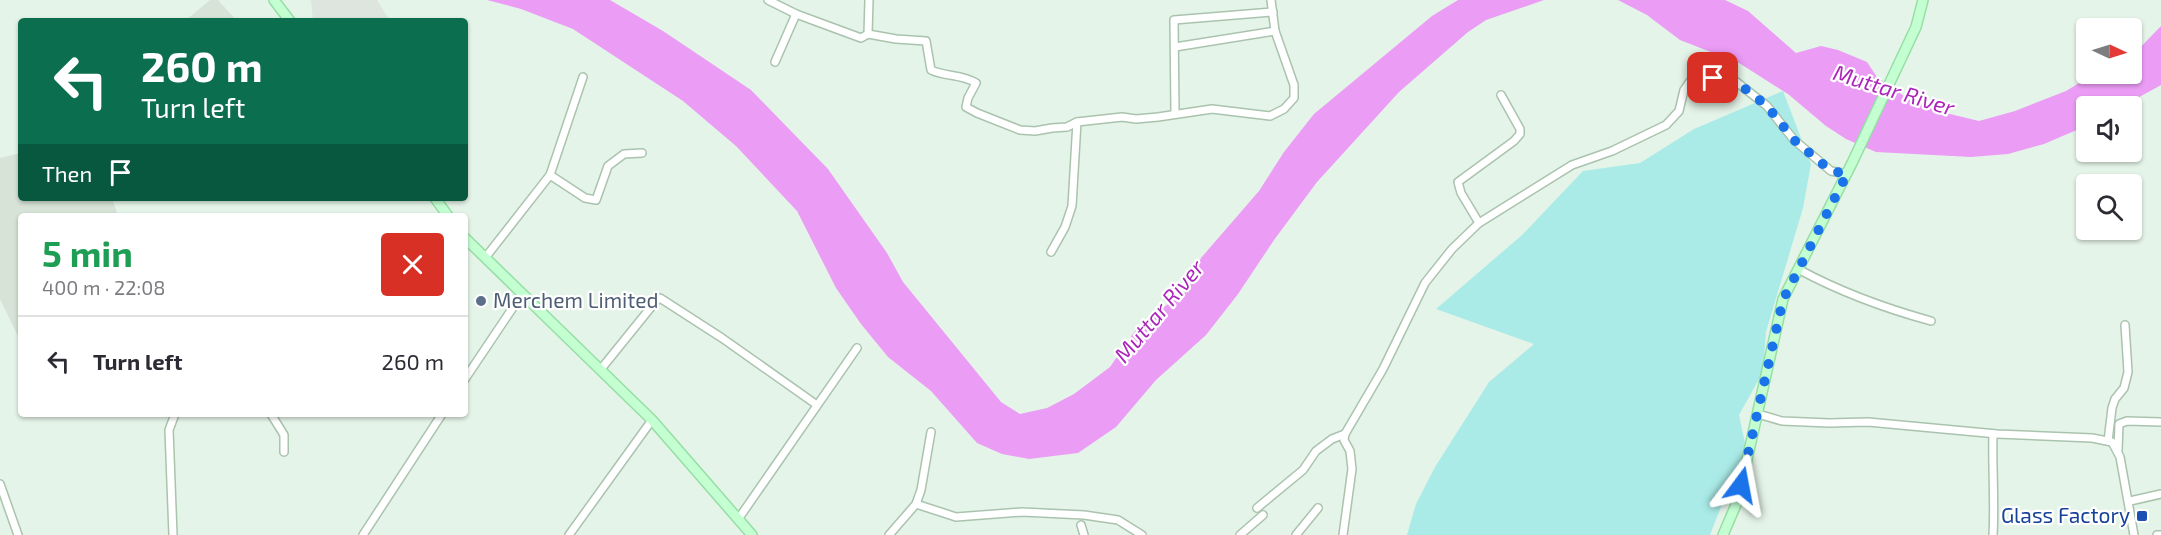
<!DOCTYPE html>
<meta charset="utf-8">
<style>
:root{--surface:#fff;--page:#f2f2f3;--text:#2b2b33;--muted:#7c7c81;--line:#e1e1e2}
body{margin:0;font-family:"Exo 2",sans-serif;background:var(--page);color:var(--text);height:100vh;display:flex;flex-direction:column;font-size:22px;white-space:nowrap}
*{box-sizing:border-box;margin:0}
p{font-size:20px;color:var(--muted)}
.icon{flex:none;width:33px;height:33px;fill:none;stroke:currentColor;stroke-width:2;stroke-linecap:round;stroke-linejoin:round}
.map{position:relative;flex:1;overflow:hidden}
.drawer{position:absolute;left:18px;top:213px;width:450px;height:204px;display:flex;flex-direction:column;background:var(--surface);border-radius:6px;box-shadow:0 2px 4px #0004}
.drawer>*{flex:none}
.banner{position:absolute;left:18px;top:18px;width:450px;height:183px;border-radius:6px;box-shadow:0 2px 4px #0004;background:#0b6e4f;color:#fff;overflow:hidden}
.needle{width:39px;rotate:94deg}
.controls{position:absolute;left:2076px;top:18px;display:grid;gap:12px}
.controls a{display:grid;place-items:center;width:66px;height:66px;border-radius:6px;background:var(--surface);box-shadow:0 2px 4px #0004;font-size:30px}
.pin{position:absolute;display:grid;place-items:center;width:51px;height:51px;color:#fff;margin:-26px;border-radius:12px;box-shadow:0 3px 9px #0006}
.me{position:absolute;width:66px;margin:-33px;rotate:13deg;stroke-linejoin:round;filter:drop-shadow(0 0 4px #0008)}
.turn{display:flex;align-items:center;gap:21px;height:126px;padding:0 24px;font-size:27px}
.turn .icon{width:78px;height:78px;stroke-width:2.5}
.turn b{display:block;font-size:42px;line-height:51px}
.then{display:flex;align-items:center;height:57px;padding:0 24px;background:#0003;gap:12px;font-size:22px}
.round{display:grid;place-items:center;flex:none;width:63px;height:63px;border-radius:6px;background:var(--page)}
.head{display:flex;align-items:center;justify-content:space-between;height:102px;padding:0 24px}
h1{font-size:36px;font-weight:700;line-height:45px;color:#1e9e55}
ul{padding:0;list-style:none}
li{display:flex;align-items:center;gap:18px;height:90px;padding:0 24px;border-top:2px solid var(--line)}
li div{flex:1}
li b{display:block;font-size:22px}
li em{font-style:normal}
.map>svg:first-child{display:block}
</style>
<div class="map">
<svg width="2161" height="535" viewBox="0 0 2161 535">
<rect width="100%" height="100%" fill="#e5f4e8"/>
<g fill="#d7e3d7">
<path d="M 210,0 L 218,0 L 237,21 L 185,21 Z"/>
<path d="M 21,153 L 21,198 L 112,198 L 118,216 L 21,216 L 21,335 L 18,336 L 0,299 L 0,158 Z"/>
</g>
<path fill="#aaebe7" d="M 1783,91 L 1811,164 L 1803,208 L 1766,332 L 1763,372 L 1739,415 L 1745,443 L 1744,470 L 1725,481 L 1724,499 L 1710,535 L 1407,535 L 1416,504 L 1435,467 L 1489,382 L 1534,344 L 1436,309 L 1522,235 L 1583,171 L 1640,163 L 1694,129 Z"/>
<path fill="#dee4de" d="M 311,0 L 377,0 L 390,21 L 313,21 Z"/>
<g fill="#eb9cf5">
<path d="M 487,0 L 610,0 L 663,31 L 751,90 L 828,169 L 887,253 L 903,282 L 1001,402 L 1020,414 L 1047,408 L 1074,394 L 1110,367 L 1135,331 L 1156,312 L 1184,294 L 1201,258 L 1259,191 L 1284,152 L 1314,114 L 1432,16 L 1458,0 L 1544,0 L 1486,20 L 1468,32 L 1399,92 L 1317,182 L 1274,240 L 1238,294 L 1206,335 L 1156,380 L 1116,427 L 1078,453 L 1029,459 L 1002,454 L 977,443 L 931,391 L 888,357 L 861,324 L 836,288 L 797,211 L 736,146 L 683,101 L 573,29 L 521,9 Z"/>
<path d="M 1618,0 L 1725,0 L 1748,11 L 1796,53 L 1821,46 L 1838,50 L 1867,62 L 1877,77 L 1911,101 L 1950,114 L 1979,121 L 2015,111 L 2066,91 L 2094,74 L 2132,74 L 2132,56 L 2161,26 L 2161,85 L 2123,106 L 2086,106 L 2086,126 L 2044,144 L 2008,154 L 1971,157 L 1876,152 L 1846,139 L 1826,126 L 1788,94 L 1739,63 L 1680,40 L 1647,15 Z"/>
</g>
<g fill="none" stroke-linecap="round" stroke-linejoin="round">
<g stroke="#aac3ae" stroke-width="10">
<g id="street">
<path d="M 768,0 L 796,14 L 861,38 L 868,34 L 869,0"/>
<path d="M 868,34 L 896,39 L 926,41 L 931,70 C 946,77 962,74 976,83 L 968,98 L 966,107 L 977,113 L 1020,130 L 1035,131 L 1052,128 L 1067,127 L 1077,122 L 1122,117 L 1136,119 L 1158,117 L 1212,109 L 1270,116 L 1284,109 L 1294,98 L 1294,85 L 1275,31 L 1271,0"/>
<path d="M 1175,47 L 1275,31"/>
<path d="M 775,62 L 796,14"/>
<path d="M 1175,113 L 1174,20 L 1273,12"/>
<path d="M 550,175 L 585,198 L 596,200 L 608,166 L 624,154 L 642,153"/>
<path d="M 1479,223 L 1461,193 L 1458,182 L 1514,141 L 1520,134 L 1520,129 L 1501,95"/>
<path d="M 1051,252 L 1065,227 L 1072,206 L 1077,122"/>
<path d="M 485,258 L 550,175 L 583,77"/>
<path d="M 1798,269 C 1842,293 1884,308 1931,321"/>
<path d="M 601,369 L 656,301 L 660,298 L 722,338 L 817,405"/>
<path d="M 465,379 L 522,294"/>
<path d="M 271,414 L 284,435 L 284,452"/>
<path d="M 1758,414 L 1782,421 L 1829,423 L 1868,422 L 1997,434 L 2092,438 L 2112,442 L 2120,457 L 2134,535"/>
<path d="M 2108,441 L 2112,408 L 2115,399 L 2124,388 L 2128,372 L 2125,325"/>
<path d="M 2118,450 L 2119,424 L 2127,421 L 2161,422"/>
<path d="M 0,484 L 18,535"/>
<path d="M 2130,501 L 2161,494"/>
<path d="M 916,504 L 956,517 L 1022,512 L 1084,515 L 1118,520 L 1142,535"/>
<path d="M 1257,508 L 1303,470 L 1316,451 L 1332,439 L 1345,434"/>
<path d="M 739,518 L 857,348"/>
<path d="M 1081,525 L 1084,535"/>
<path d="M 173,535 L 169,430 L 175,414"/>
<path d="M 363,535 L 442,414"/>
<path d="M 569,535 L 652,420"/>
<path d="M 889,535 L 916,504 L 921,490 L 931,432"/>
<path d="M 1240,535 L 1263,515"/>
<path d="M 1296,535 L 1318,508"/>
<path d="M 1343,535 L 1352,469 L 1350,451 L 1344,440 L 1345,434 L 1383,369 L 1425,283 L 1452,249 L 1479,223 L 1572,165 L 1612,151 L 1666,125 L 1679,111 L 1684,90 L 1693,77 L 1734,80 L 1767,106 L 1794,140 L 1831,171 L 1847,174"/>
<path d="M 1993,535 C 1995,501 1992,468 1993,434"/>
<path d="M 2157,535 L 2161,535"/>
</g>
</g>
<g stroke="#95dea4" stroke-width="12">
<g id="secondary">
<path d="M 274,0 L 290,21"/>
<path d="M 435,198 L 448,216"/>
<path d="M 465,238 L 652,420 L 752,535"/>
<path d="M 1723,535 L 1738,500 L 1783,299 L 1852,163 L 1916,27 L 1923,0"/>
</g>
</g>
<use href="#street" stroke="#fff" stroke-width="7"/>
<use href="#secondary" stroke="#c4ffd2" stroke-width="9"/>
</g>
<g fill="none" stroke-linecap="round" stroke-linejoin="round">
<path stroke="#1a73e8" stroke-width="10" stroke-dasharray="0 18" d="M 1713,78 L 1734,80 L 1767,106 L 1794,140 L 1831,171 L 1847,174 L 1783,300 L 1741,485"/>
</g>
<circle fill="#5c6f8a" stroke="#fff" stroke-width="2" cx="481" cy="301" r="6"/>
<rect fill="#1a4fb4" stroke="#fff" stroke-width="2" x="2136" y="510" width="12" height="12" rx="3"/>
<g text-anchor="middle" stroke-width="4.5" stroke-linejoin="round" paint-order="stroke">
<g font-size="21" fill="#4e5e75" stroke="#fff" text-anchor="start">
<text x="493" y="308">Merchem Limited</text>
</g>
<g font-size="21" fill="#164399" stroke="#fff" text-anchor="end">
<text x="2130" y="523">Glass Factory</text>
</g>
<g font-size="22" font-style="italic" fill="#ac25bb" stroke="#fff">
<text transform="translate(1894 90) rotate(17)" y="8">Muttar River</text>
<text transform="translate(1159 311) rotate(-50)" y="8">Muttar River</text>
</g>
</g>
</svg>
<div class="controls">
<a><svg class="needle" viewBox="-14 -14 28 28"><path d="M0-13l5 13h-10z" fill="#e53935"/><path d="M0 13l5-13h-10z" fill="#7c7c81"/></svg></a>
<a><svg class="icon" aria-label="sound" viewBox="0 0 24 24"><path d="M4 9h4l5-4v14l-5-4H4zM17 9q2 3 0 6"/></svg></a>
<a><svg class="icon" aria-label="search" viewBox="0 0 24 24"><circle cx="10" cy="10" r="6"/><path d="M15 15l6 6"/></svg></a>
</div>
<div class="pin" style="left:1713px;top:78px;background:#d93025"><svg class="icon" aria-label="arrive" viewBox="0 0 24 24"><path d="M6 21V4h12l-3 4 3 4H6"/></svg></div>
<svg class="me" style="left:1741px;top:485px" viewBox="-20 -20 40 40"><path d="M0-17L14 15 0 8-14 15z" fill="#1a73e8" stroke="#fff" stroke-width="4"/></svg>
<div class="banner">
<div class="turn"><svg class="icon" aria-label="left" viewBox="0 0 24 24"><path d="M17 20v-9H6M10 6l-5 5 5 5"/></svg><div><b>260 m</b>Turn left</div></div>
<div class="then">Then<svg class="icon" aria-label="arrive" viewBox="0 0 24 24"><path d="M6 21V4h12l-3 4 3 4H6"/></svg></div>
</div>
<section class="drawer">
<div class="head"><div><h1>5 min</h1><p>400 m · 22:08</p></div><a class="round" style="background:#d93025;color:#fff"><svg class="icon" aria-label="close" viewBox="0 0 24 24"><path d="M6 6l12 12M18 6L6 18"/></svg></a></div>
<ul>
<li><svg class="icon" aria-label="left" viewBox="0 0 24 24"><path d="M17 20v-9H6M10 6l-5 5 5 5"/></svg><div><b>Turn left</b></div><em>260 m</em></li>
</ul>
</section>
</div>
